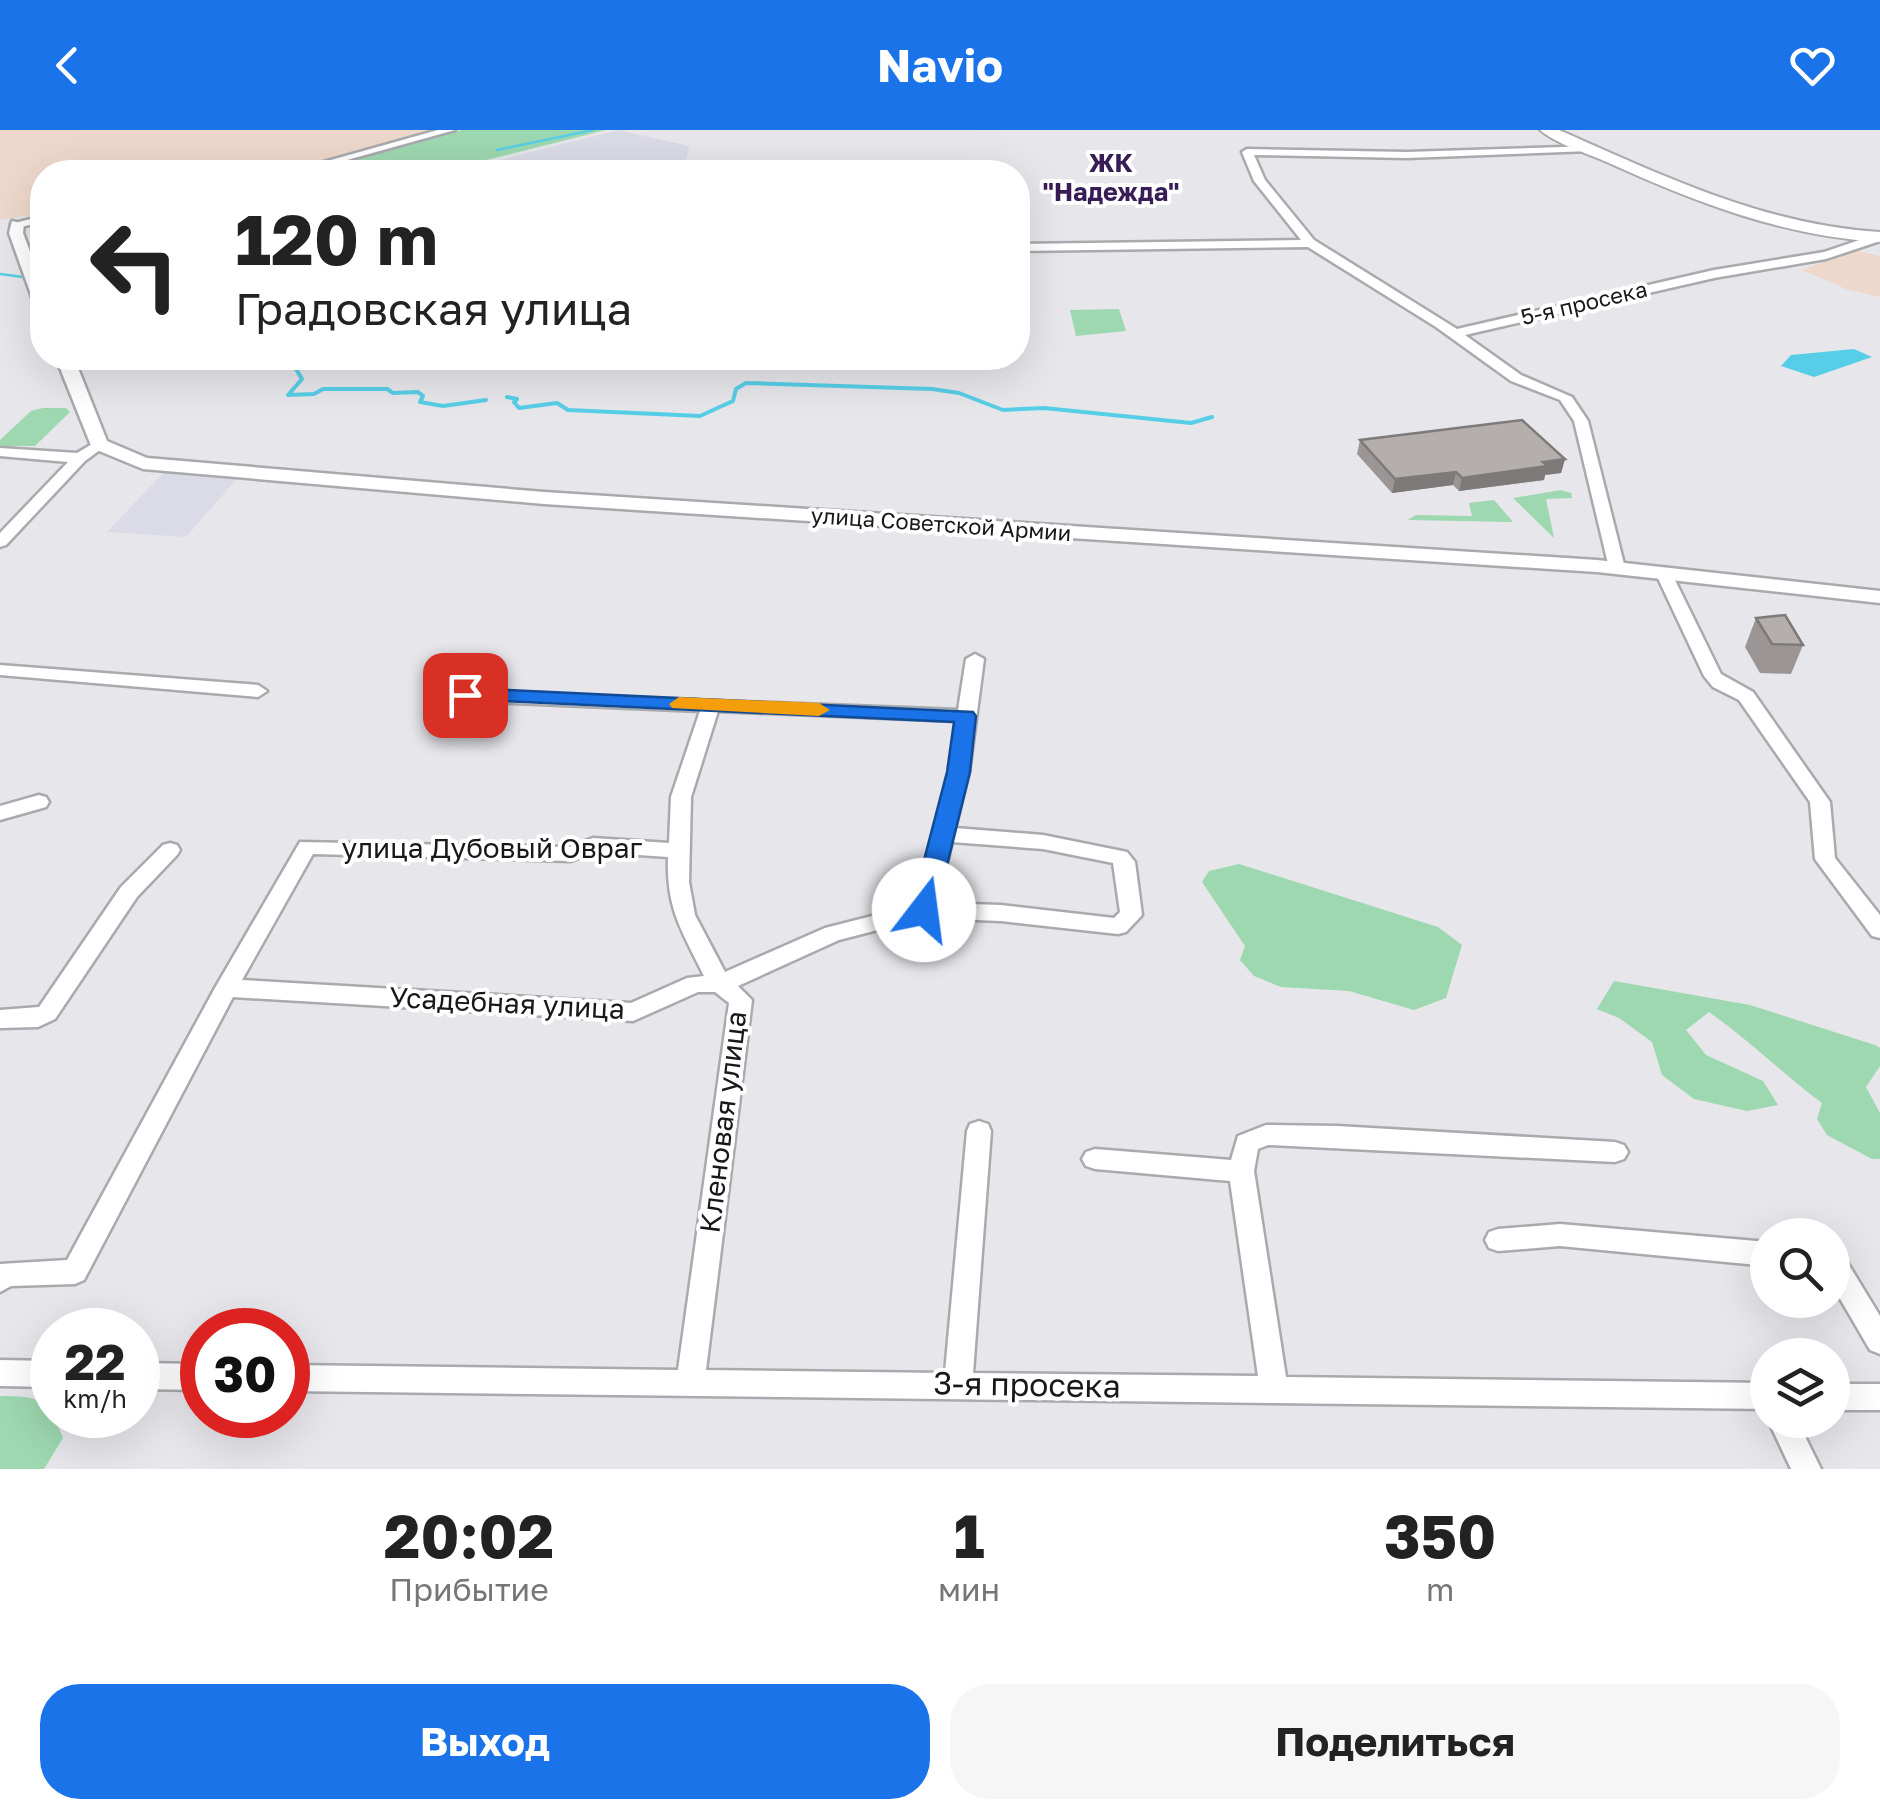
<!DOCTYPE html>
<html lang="ru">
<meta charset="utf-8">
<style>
:root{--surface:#fff;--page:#f6f6f6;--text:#222;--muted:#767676;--accent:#1a73e8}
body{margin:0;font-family:"Golos Text",sans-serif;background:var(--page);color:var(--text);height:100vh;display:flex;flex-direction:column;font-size:38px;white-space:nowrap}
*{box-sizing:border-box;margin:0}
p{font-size:32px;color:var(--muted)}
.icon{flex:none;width:55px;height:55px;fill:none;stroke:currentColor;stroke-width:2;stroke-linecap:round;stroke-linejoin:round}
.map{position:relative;height:1339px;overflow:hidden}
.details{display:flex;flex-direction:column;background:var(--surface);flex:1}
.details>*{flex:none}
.hud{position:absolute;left:30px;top:30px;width:1000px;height:210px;border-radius:40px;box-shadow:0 10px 40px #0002;background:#fff;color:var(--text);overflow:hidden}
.buttons{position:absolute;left:1750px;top:1088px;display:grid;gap:20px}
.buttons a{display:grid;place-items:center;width:100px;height:100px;border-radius:50%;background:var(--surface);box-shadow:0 10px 40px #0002;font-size:50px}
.speed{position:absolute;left:30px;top:1178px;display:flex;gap:20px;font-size:50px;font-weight:700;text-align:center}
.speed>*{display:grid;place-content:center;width:130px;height:130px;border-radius:50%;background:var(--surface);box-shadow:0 10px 40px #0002;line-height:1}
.speed small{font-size:25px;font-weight:400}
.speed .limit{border:15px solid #d22;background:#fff;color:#111}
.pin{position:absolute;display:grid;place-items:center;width:85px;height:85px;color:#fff;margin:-42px;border-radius:20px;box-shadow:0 5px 15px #0006}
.me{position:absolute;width:110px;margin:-55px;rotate:15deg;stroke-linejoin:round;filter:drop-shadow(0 0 8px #0008)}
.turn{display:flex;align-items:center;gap:35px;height:210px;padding:0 40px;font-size:45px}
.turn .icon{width:130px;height:130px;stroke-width:2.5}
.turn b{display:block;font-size:70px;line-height:85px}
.eta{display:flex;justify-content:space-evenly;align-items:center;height:170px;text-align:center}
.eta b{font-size:60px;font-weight:700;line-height:70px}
.primary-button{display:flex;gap:20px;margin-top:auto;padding:20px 40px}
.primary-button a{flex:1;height:115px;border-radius:40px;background:var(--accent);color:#fff;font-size:40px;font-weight:700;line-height:115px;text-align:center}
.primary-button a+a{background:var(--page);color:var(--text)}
header{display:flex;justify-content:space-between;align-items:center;height:130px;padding:0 40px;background:var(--accent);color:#fff;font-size:45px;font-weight:700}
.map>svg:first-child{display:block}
</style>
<header><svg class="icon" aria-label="back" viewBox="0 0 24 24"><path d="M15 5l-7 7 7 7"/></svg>Navio<svg class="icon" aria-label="heart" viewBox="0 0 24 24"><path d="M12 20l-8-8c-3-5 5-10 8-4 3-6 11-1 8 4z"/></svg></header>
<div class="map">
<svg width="1880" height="1339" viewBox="0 0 1880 1339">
<rect width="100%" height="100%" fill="#e6e6eb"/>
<g fill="#eed8cb">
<path d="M 0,0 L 437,0 L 281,42 L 42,42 L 42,83 L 0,90 Z"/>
<path d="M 1852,120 L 1880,126 L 1880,167 L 1846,159 L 1802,140 Z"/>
</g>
<g fill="#dadbe7">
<path d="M 618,0 L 689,16 L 684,42 L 452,42 Z"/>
<path d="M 166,340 L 240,345 L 186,407 L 107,402 Z"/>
</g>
<g fill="#9dd8b0">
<path d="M 462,0 L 606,0 L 439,42 L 395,42 L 389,37 L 376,42 L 302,42 Z"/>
<path d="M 1119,179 L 1126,201 L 1076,206 L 1070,180 Z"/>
<path d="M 43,278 L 66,278 L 70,282 L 35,316 L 0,316 L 0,310 L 31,281 Z"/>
<path d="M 1561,360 L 1571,363 L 1572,368 L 1546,369 L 1554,408 L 1513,368 Z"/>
<path d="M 1494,370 L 1513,392 L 1408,390 L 1416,385 L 1472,386 L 1469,373 Z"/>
<path d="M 1239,734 L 1438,797 L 1462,815 L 1446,868 L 1414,880 L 1349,861 L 1281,857 L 1254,846 L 1240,830 L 1245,816 L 1202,752 L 1209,741 Z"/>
<path d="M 1614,851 L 1750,875 L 1875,915 L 1880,918 L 1880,936 L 1866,957 L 1880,983 L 1880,1029 L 1872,1029 L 1827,1005 L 1817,989 L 1822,973 C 1783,944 1749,910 1709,882 L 1686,900 L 1706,925 L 1763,951 L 1778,975 L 1747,981 L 1694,969 L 1662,945 L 1652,912 L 1619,888 L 1597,879 Z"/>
<path d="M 0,1266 C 43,1266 47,1270 63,1308 L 44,1339 L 0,1339 Z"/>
</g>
<path fill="#57cee7" d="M 1854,219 L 1872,227 L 1814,247 L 1781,236 L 1791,225 Z"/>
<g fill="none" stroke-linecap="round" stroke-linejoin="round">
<g stroke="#57cee7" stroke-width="2.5">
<path d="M 497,20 L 593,0"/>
<path d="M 0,144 L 23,147"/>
</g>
<g stroke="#57cee7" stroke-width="4">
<path d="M 274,228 L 296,239 L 302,249 L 288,265 L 314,264 L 323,259 L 387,259 L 393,263 L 418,262 L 423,266 L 420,272 L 443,276 L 486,270"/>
<path d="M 507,267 L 517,269 L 514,272 L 519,278 L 557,273 L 568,280 L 700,286 L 733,271 L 736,259 L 746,253 L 932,259 L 959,263 L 1003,280 L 1044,278 L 1191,293 L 1212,287"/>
</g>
<g stroke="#a9aaae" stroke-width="5">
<g id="minor">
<path d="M 438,0 L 455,0 L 304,42 L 288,42 Z"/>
<path d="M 1594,16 L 1595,18 L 1590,21 L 1407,28 L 1254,25 L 1265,50 L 1314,110 L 1457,199 L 1714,140 L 1824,122 L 1880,103 L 1880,111 L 1826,129 L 1714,148 L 1465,205 L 1521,245 L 1572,267 L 1588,291 L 1625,438 L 1617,443 L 1609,438 L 1574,291 L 1560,270 L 1511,251 L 1436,197 L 1308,117 L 1018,121 L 1018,114 L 1301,110 L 1254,51 L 1242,22 L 1247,19 L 1407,22 Z"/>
<path d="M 42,86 L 42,92 L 17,98 L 11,94 Z"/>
<path d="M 99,310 L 106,314 L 104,317 L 85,331 L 6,415 L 0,417 L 0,403 L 68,332 L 0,326 L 0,318 L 77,323 Z"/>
<path d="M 1664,439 L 1672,444 L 1721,544 L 1753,562 L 1830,672 L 1835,728 L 1880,785 L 1880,808 L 1872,806 L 1815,729 L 1810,672 L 1739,570 L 1713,557 L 1704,546 L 1656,444 Z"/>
<path d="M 975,524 L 984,529 L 969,642 L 955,698 L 1043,705 L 1127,722 L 1135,732 L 1142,785 L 1126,802 L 1118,804 L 1001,791 L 924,788 L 839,810 L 738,856 L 752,870 L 706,1240 L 945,1243 L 967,1001 L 970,994 L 979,991 L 988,994 L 991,1001 L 973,1243 L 1258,1246 L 1230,1051 L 1095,1039 L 1086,1036 L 1082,1029 L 1086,1022 L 1095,1019 L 1231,1030 L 1238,1006 L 1266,995 L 1337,996 L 1615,1012 L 1624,1015 L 1628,1022 L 1624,1029 L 1615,1032 L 1268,1015 L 1258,1019 L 1254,1041 L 1286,1247 L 1768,1253 L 1768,1279 L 288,1261 L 288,1235 L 678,1240 L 729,873 L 715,862 L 698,862 L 633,891 L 233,867 L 84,1150 L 75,1154 L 11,1156 L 0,1162 L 0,1134 L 67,1130 L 215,858 L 300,712 L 569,717 L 593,708 L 669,713 L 671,667 L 700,581 L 465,571 L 456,565 L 458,561 L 958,580 L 966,529 ZM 718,581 L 957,591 L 949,642 L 915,775 L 825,798 L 725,842 L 695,785 L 689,752 L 691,667 ZM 952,712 L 1043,719 L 1113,733 L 1120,782 L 1114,788 L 1001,775 L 937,773 ZM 595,722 L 668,727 C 666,779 682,801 704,846 L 687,848 L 631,873 L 242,850 L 313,724 L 571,731 Z"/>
<path d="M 0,535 L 258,555 L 267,561 L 258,567 L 0,545 Z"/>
<path d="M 39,665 L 46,667 L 49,672 L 46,677 L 0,690 L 0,676 Z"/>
<path d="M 170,713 L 177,715 L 180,720 L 177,725 L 137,767 L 55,889 L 38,897 L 0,898 L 0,880 L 39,877 L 121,757 L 163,715 Z"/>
<path d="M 1560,1094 L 1768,1112 L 1768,1136 L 1560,1116 L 1498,1121 L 1489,1118 L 1485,1110 L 1489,1102 L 1498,1099 Z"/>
<path d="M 1832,1119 L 1841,1122 L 1880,1186 L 1880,1224 L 1870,1220 L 1832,1155 Z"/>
<path d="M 0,1230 L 52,1231 L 52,1257 L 0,1256 Z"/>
<path d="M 138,1233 L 202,1234 L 202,1260 L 138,1259 Z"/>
<rect x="1832" y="1254" width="48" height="26"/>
<path d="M 1768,1290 L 1797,1290 L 1821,1339 L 1791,1339 Z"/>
</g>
</g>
<g stroke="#a9aaae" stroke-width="5">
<g id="tertiary">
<path d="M 12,91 L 24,94 L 23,103 L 42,153 L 42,178 L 34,173 L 9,103 Z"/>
<path d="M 56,228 L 74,228 L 107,311 L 147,328 L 544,362 L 1597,430 L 1880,461 L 1880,473 L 1597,442 L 544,374 L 143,339 L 92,318 Z"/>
</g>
</g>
<g stroke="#a9aaae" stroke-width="4">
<path id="secondary" d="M 1540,0 L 1559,0 C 1664,46 1764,95 1880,102 L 1880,112 C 1783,106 1697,73 1609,33 C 1587,23 1558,15 1540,0 Z"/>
</g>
<use href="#minor" fill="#fff" fill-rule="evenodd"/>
<use href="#tertiary" fill="#fff" fill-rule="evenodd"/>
<use href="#secondary" fill="#fff" fill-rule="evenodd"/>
</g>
<g fill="#9b9695">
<path d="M 1360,310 L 1565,329 L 1561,343 L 1545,345 L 1544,350 L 1459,361 L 1453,355 L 1392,363 L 1357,324 Z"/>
<path d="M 1756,488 L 1803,515 L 1791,544 L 1760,543 L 1745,517 Z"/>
</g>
<g fill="#7e7a79">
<path d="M 1565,329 L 1561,343 L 1545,345 L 1544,350 L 1459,361 L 1462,348 Z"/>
<path d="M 1456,342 L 1453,355 L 1392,363 L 1395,349 Z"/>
</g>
<g fill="#b4aead" stroke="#7e7a79" stroke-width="2.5">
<path d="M 1522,290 L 1565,329 L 1543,332 L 1548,336 L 1462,348 L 1456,342 L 1395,349 L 1360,310 Z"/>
<path d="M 1785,485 L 1803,515 L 1772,514 L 1756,488 Z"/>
</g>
<path fill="#1a73e8" stroke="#114b97" stroke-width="2.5" d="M 465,558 L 973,582 L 976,586 L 970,642 L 936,780 L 924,789 L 911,780 L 947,642 L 954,592 L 458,569 L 454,565 Z"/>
<path fill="#f59e0b" d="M 679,567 L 819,573 L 830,580 L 819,586 L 672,578 L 669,574 Z"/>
<g text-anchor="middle" stroke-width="8" stroke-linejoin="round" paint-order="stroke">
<g font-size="22" fill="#18181a" stroke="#fff">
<text transform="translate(1584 173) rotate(-13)" y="8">5-я просека</text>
<text transform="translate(941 394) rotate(4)" y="8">улица Советской Армии</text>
</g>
<g font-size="25" font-weight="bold" fill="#381c55" stroke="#fff">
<text x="1111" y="42">ЖК<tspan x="1111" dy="29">"Надежда"</tspan></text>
</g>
<g font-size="28" fill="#18181a" stroke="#fff">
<text x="492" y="728">улица Дубовый Овраг</text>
<text transform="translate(507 873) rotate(3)" y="10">Усадебная улица</text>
<text transform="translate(723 992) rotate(-83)" y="10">Кленовая улица</text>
</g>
<g font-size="32" fill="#18181a" stroke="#fff">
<text transform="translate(1027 1255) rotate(1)" y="11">3-я просека</text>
</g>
</g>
</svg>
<div class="buttons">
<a><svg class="icon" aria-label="search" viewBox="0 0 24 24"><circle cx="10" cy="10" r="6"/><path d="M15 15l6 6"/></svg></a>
<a><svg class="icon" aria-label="layers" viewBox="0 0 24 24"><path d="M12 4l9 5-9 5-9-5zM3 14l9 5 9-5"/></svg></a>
</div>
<div class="speed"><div>22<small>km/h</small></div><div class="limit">30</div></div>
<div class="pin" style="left:465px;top:565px;background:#d93025"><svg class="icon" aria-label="arrive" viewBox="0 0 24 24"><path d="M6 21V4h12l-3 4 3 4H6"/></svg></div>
<svg class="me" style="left:924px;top:780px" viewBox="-20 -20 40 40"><circle r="19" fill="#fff"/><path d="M0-13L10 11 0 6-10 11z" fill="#1a73e8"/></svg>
<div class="hud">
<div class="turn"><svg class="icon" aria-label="left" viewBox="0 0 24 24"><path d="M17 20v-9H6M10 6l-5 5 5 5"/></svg><div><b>120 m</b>Градовская улица</div></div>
</div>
</div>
<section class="details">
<div class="eta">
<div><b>20:02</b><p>Прибытие</p></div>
<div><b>1</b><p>мин</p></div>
<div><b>350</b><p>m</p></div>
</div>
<div class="primary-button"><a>Выход</a><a>Поделиться</a></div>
</section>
